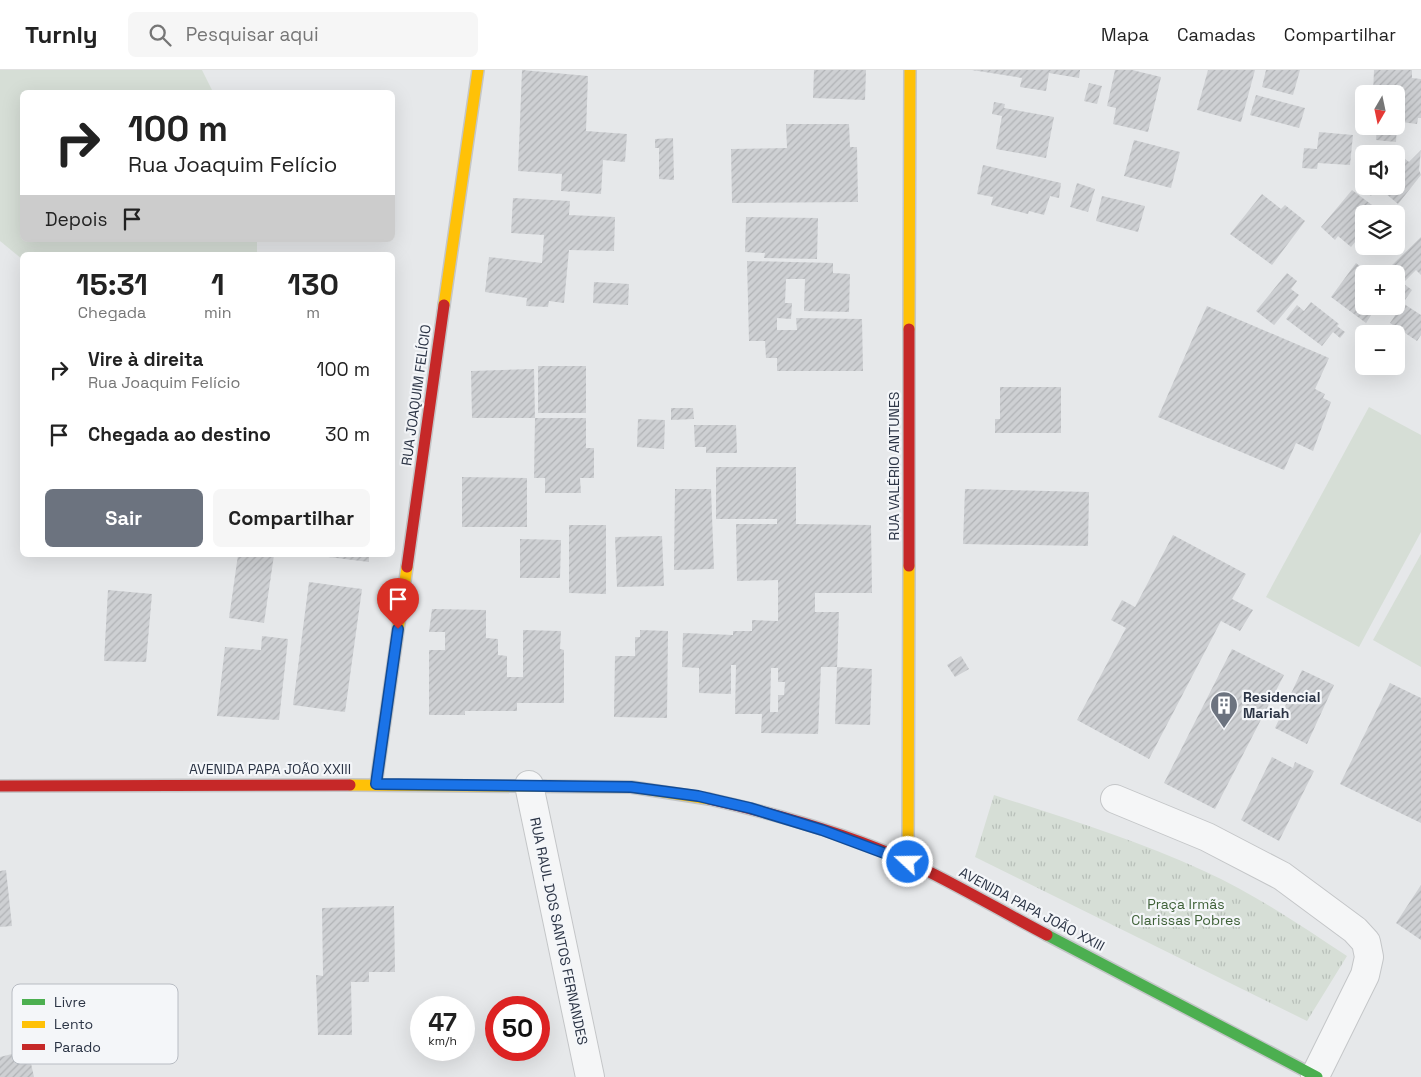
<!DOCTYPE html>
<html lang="pt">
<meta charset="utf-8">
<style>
:root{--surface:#fff;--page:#f6f6f6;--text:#222;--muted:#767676;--line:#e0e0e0;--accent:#6c737f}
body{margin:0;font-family:"Space Grotesk",sans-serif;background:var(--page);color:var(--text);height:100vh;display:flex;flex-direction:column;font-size:19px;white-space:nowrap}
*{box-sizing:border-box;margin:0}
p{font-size:16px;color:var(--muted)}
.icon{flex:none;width:28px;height:28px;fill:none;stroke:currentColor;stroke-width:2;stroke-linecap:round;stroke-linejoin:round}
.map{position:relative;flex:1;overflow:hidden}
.side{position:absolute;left:20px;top:182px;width:375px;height:305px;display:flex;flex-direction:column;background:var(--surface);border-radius:8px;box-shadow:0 5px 20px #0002}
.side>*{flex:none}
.hud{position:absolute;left:20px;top:20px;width:375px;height:152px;border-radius:8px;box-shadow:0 5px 20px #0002;background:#fff;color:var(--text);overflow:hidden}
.needle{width:32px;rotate:189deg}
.buttons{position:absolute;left:1355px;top:15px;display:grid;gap:10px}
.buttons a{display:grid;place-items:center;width:50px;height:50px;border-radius:8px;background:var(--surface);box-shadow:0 5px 20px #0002;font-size:25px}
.speed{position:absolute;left:410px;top:926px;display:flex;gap:10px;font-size:25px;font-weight:700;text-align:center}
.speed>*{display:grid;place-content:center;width:65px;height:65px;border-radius:50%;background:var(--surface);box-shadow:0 5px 20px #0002;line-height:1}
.speed small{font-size:12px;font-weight:400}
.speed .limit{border:8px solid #d22;background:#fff;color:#111}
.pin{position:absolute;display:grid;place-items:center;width:42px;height:42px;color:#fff;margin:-51px -21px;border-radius:50% 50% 50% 0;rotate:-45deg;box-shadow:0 0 5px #0007}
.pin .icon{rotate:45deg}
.me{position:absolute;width:55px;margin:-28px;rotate:291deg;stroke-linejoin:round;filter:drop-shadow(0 0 4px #0008)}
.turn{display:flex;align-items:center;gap:18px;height:105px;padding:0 25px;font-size:22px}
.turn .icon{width:65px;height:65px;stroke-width:2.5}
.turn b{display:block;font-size:35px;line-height:42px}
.then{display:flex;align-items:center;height:48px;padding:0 25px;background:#0003;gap:10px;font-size:19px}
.eta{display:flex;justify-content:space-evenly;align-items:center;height:85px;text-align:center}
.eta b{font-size:30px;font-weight:700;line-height:35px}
.action{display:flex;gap:10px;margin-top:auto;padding:10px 25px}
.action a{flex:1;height:58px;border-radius:8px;background:var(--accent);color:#fff;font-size:20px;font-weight:700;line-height:58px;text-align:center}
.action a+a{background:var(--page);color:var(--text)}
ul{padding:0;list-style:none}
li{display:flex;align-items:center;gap:15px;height:65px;padding:0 25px}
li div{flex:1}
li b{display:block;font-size:19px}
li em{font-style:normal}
header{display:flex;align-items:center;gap:30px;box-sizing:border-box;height:70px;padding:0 25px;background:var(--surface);border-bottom:1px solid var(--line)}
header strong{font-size:24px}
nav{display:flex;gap:28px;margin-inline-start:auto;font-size:18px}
.search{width:350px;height:45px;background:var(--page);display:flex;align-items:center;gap:12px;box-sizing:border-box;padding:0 18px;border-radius:8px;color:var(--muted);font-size:19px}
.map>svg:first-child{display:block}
</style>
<header>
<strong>Turnly</strong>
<div class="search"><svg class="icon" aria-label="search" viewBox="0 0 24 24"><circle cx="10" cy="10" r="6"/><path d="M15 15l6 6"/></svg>Pesquisar aqui</div>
<nav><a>Mapa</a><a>Camadas</a><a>Compartilhar</a></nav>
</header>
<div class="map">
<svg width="1421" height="1007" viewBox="0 0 1421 1007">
<defs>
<pattern id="park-tufts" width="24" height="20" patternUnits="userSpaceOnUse" patternTransform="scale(1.25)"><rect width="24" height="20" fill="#d6ded6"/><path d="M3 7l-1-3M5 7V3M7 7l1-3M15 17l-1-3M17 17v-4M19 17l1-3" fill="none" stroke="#b8bfb9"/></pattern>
<pattern id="building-hatch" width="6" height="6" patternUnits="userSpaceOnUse" patternTransform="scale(1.25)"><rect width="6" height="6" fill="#ced0d3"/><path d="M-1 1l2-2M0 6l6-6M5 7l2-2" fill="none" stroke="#b1b3b6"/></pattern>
</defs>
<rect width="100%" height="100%" fill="#e6e8ea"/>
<g fill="#d6ded6">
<path d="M 0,0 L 202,0 L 213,22 L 22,22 L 22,170 L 257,170 L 257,185 L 22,185 L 22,189 L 0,171 Z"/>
<path d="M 1369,337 L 1421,365 L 1421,462 L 1359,577 L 1266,527 Z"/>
<path d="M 1421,484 L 1421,597 L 1373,570 Z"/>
</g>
<path fill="url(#park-tufts)" d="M 994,725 C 1065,748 1136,770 1204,801 C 1255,824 1301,856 1347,886 L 1307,951 L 975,787 Z"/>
<g fill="url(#building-hatch)" fill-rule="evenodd">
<path d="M 522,0 L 588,6 L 586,61 L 627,64 L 625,92 L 603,90 L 601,124 L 561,121 L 562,104 L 518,101 Z"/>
<path d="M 814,0 L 866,0 L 865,30 L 813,28 Z"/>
<path d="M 972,0 L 1080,0 L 1079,8 L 1049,3 L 1046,21 L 1020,17 L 1022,8 Z"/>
<path d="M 1115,0 L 1132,0 L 1161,7 L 1148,62 L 1113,54 L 1116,38 L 1107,36 Z"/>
<path d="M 1208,0 L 1255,0 L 1241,52 L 1197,40 Z"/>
<path d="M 1266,0 L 1300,0 L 1293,25 L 1262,17 Z"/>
<path d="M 1374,0 L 1412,0 L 1412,8 L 1421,9 L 1421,48 L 1418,48 L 1417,54 L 1401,52 L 1405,28 L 1396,24 L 1373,24 Z"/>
<path d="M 1089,13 L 1102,16 L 1097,34 L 1084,31 Z"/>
<path d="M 1256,25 L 1305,38 L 1299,58 L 1250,45 Z"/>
<path d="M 994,32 L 1005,34 L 1004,38 L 1054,47 L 1046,88 L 996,79 L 1002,46 L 992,44 Z"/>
<path d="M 786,54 L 849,54 L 850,77 L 857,77 L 858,132 L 732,133 L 731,79 L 787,78 Z"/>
<path d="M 1377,56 L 1397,56 L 1396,72 L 1376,70 Z"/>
<path d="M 1319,62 L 1353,65 L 1350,95 L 1318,93 L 1317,99 L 1302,98 L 1304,78 L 1317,79 Z"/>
<path d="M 673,68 L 674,110 L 659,109 L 659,78 L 655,78 L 655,69 Z"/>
<path d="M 1134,70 L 1180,82 L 1171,118 L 1124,106 Z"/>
<path d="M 1389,76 L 1409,92 L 1421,80 L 1419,100 L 1421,105 L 1398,134 L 1378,117 L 1371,126 L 1358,116 L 1364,108 L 1364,116 L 1396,116 L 1396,84 L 1383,84 Z"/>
<path d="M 983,95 L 1061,113 L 1059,128 L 1050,126 L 1044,145 L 1029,141 L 1028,144 L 991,135 L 993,127 L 977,124 Z"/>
<path d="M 1077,113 L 1095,119 L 1088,142 L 1070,137 Z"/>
<path d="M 1352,120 L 1380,141 L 1378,144 L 1364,144 L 1364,161 L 1351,177 L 1338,166 L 1335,170 L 1321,157 Z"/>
<path d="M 1262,124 L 1281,139 L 1285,135 L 1305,151 L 1272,195 L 1230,164 Z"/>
<path d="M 1102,126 L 1145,136 L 1138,162 L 1096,151 Z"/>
<path d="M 513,128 L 570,131 L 569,145 L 615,147 L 614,181 L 569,180 L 564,233 L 549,231 L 548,237 L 526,236 L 527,228 L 485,222 L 489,187 L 542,193 L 544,165 L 511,163 Z"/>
<path d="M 746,147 L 818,148 L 817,189 L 764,188 L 765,183 L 745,182 Z"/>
<path d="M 1421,167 L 1421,205 L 1416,200 L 1404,212 L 1391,196 Z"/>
<path d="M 747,191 L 833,193 L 833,203 L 850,204 L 849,242 L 804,241 L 805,209 L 786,209 L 785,233 L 792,233 L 791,249 L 777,248 L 777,260 L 797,260 L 796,248 L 862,249 L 863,301 L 777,301 L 777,288 L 766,288 L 765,271 L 749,271 Z"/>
<path d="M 1356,193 L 1369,204 L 1364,204 L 1364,236 L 1377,236 L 1366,253 L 1331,227 Z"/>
<path d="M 1287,203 L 1297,211 L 1291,219 L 1299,225 L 1274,255 L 1256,241 Z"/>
<path d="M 1396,208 L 1412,220 L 1405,230 L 1396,223 Z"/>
<path d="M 594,212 L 629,214 L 628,235 L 593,233 Z"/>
<path d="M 1398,230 L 1421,245 L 1421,265 L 1417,271 L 1390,253 L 1396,244 L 1390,241 L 1396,236 Z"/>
<path d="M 1311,232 L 1339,254 L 1337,256 L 1345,262 L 1340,268 L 1333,262 L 1322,276 L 1286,249 L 1297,235 L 1304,241 Z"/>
<path d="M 1207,236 L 1329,288 L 1315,319 L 1325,324 L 1323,328 L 1331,332 L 1313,381 L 1296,373 L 1284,400 L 1158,347 Z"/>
<rect x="538" y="296" width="48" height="47"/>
<path d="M 534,299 L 535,348 L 586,348 L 586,378 L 594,378 L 594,408 L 580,408 L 581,423 L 545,423 L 545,408 L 534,408 L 535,348 L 472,348 L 471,301 Z"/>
<path d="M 1000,317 L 1061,317 L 1061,363 L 995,363 L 995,349 L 1000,349 Z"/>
<path d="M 671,338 L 693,338 L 694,349 L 671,350 Z"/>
<path d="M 638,349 L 665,350 L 664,379 L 637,377 Z"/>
<path d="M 694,355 L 736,355 L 737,383 L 706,383 L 706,377 L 695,377 Z"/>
<path d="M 716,397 L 796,397 L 796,454 L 871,455 L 872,523 L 815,523 L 815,542 L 839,542 L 837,597 L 821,597 L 818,664 L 761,663 L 762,644 L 735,644 L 736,595 L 731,595 L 731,624 L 699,623 L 699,598 L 682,597 L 683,563 L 733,565 L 733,561 L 752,561 L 752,550 L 778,551 L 778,510 L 737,511 L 736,454 L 777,454 L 777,449 L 716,449 ZM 771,598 L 778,598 L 778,612 L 785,612 L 784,625 L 778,625 L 778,642 L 770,642 Z"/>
<path d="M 462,407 L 527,408 L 527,457 L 462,457 Z"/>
<path d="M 675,419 L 711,419 L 714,499 L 674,500 Z"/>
<path d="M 965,419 L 1089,422 L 1088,476 L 963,474 Z"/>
<path d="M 569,455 L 606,455 L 606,524 L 569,523 Z"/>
<path d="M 1173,465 L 1246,504 L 1232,529 L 1253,540 L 1240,561 L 1221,551 L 1149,689 L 1077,650 L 1126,558 L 1111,550 L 1122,530 L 1135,537 Z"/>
<path d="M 662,466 L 664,516 L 617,517 L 615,467 Z"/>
<path d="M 520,469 L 561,470 L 560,508 L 520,508 Z"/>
<path d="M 238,485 L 274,485 L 264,553 L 229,548 Z"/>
<path d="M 312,485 L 369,485 L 369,492 Z"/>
<path d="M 309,512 L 362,519 L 345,642 L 293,635 Z"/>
<path d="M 108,520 L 152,524 L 146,592 L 104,591 Z"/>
<path d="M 432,539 L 486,540 L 486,568 L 498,569 L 498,585 L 507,586 L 507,607 L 523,607 L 523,560 L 561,561 L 560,579 L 564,580 L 564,633 L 517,633 L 517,641 L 465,641 L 465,645 L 429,645 L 429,580 L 445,580 L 445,562 L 429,562 Z"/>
<path d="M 640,560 L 668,561 L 667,648 L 614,647 L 615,586 L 635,586 L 635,567 L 640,567 Z"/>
<path d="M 262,566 L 288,569 L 279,650 L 217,646 L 225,577 L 261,580 Z"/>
<path d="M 1232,579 L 1284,605 L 1215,739 L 1164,713 Z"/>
<path d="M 961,586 L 969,599 L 955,607 L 947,595 Z"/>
<path d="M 837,597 L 872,599 L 870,655 L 835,654 Z"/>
<path d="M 1302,600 L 1334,615 L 1307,674 L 1275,658 Z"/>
<path d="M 1390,613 L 1421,628 L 1421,753 L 1340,714 Z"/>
<path d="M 1272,687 L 1293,698 L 1295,692 L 1314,701 L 1279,771 L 1241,750 Z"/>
<path d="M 6,800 L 12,856 L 0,857 L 0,801 Z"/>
<path d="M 1421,815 L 1421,870 L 1396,853 Z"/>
<path d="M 394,836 L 395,902 L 369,902 L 369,912 L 351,912 L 352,965 L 318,965 L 316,905 L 323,906 L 322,838 Z"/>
<path d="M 28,980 L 34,1007 L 0,1007 L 0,987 Z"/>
</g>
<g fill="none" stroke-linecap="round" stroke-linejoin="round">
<g stroke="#c4c6c8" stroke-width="30">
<g id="street">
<path d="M 529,715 L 590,1007"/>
<path d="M 1115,729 L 1207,767 L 1282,806 L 1355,860 L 1366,872 L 1369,887 L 1365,905 L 1315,1006"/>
</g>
</g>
<g stroke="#c4c6c8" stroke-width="14">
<path id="fast" d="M 1047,865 L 1317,1007"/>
</g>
<g stroke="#c4c6c8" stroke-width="14">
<g id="slow">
<path d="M 444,235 L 478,0"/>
<path d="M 909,259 L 910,0"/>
<path d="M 376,714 L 407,497"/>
<path d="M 350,715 L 631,717 L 709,729"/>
<path d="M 908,792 L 909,496"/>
</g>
</g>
<g stroke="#c4c6c8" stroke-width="14">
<g id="jam">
<path d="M 909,496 L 909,259"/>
<path d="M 407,497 L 444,235"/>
<path d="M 0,716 L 350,715"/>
<path d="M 709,729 C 776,744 846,763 909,792 C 956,814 1001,841 1047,865"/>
</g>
</g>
<use href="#street" stroke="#f5f6f7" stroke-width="28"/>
<use href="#fast" stroke="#4caf50" stroke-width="11"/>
<use href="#slow" stroke="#ffc107" stroke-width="11"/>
<use href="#jam" stroke="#c62828" stroke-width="11"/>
</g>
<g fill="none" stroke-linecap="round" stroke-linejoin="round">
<g stroke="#114b97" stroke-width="12">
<path id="route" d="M 398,559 L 376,714 L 631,717 L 698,726 L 750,738 L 822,760 L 908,792"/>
</g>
<use href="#route" stroke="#1a73e8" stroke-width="9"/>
</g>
<defs>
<g id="building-pin" transform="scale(1.4375)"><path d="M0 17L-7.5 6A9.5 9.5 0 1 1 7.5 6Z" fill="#6c737f" stroke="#f4f6f9"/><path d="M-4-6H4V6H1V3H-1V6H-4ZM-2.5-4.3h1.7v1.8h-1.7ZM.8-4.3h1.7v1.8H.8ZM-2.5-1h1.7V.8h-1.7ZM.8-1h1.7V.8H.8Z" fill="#fff"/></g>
</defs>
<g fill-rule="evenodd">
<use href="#building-pin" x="1224" y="635"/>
</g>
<g text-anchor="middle" stroke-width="4.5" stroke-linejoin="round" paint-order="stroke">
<g font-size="14" fill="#2b3445" stroke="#f4f6f9">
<text transform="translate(416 325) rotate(-82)" y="5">RUA JOAQUIM FELÍCIO</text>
<text transform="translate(894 396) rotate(-90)" y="5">RUA VALÉRIO ANTUNES</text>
<text x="270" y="704">AVENIDA PAPA JOÃO XXIII</text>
<text transform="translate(1032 839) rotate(28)" y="5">AVENIDA PAPA JOÃO XXIII</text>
<text transform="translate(559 861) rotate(78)" y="5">RUA RAUL DOS SANTOS FERNANDES</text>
</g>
<g font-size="14" font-weight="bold" fill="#2b3445" stroke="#f4f6f9" text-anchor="start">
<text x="1243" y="632">Residencial<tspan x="1243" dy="16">Mariah</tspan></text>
</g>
<g font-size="14" fill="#3f6138" stroke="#f4f6f9">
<text x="1186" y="839">Praça Irmãs<tspan x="1186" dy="16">Clarissas Pobres</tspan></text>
</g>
</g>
<rect x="12" y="914" width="166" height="80" rx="8" fill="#f4f6f9" stroke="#b8bcc3" stroke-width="1"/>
<rect x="22" y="929" width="23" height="6" fill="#4caf50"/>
<rect x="22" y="951" width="23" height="7" fill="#ffc107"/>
<rect x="22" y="974" width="23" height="6" fill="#c62828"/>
<g font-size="14" fill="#2b3445">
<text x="54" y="937">Livre</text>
<text x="54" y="959">Lento</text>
<text x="54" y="982">Parado</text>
</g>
</svg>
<div class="buttons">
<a><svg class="needle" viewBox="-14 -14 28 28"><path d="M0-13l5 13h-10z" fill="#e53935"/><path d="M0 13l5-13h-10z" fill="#767676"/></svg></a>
<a><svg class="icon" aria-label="sound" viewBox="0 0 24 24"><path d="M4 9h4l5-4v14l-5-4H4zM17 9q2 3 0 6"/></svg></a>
<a><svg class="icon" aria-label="layers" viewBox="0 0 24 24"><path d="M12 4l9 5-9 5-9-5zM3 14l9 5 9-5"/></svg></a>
<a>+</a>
<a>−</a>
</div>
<div class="speed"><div>47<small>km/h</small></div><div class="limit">50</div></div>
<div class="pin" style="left:398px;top:559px;background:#d93025"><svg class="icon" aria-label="arrive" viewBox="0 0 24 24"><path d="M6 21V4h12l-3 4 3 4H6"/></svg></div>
<svg class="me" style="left:908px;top:792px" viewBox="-20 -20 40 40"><circle r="17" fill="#1a73e8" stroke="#fff" stroke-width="3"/><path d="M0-11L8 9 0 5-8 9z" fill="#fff"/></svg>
<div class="hud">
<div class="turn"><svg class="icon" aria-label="right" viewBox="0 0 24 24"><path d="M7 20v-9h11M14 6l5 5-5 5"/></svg><div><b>100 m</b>Rua Joaquim Felício</div></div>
<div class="then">Depois<svg class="icon" aria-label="arrive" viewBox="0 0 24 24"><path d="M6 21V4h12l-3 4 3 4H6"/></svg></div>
</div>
<section class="side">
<div class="eta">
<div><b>15:31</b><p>Chegada</p></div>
<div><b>1</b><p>min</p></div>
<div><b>130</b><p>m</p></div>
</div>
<ul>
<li><svg class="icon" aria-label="right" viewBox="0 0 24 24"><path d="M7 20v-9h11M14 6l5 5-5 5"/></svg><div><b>Vire à direita</b><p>Rua Joaquim Felício</p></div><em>100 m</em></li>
<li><svg class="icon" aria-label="arrive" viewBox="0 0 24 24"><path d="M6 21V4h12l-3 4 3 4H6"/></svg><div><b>Chegada ao destino</b></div><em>30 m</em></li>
</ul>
<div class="action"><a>Sair</a><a>Compartilhar</a></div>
</section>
</div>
